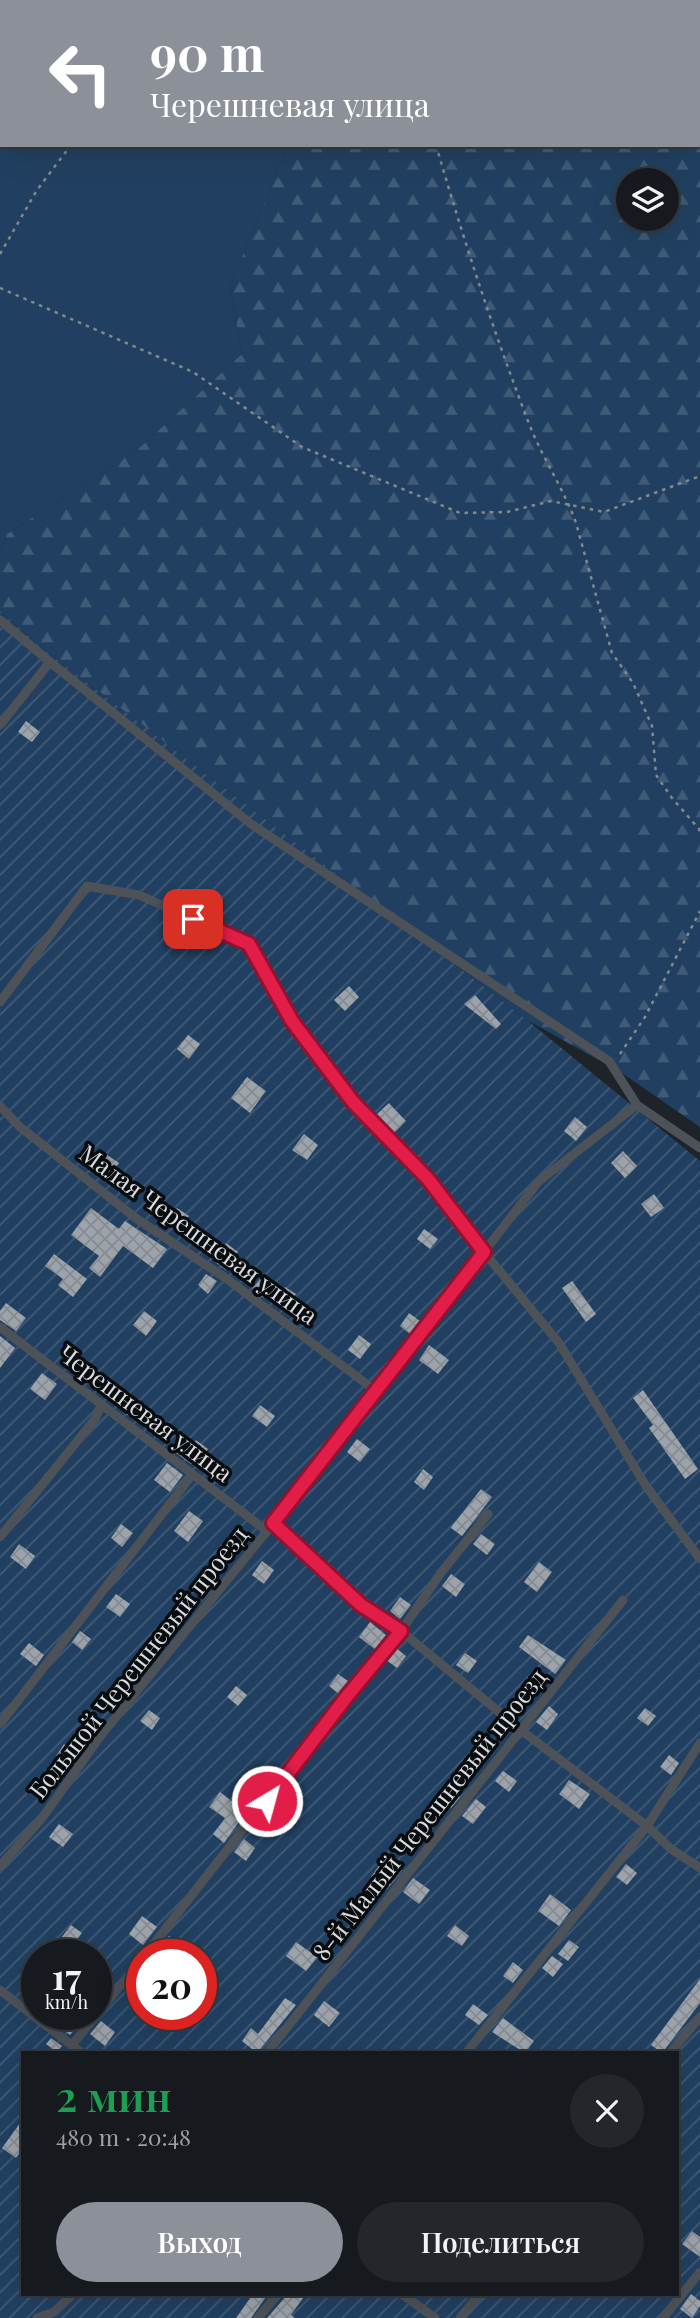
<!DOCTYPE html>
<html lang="ru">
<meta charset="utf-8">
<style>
:root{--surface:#161a1f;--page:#23272c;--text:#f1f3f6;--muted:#9ea1a4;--line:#35383d;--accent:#8c9099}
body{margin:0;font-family:"Playfair Display",serif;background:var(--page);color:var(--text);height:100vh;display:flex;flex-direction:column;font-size:26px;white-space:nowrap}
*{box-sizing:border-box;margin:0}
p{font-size:23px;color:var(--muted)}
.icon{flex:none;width:38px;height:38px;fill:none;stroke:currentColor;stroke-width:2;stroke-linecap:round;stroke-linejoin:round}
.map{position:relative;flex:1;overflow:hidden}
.drawer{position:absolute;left:21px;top:2051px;width:658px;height:245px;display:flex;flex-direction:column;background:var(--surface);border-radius:0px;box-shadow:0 7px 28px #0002,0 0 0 2px var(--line)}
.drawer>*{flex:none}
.hud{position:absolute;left:0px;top:0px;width:700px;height:147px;box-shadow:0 7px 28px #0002,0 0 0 2px var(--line);background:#8c9099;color:#fff;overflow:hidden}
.controls{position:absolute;left:616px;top:168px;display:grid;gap:14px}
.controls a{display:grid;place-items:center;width:63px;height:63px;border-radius:50%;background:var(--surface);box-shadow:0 7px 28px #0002,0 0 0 2px var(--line);font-size:35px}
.speed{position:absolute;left:21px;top:1939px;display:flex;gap:14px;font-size:35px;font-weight:700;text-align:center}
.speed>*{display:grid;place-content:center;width:91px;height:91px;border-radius:50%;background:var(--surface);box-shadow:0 7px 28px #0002,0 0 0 2px var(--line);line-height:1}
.speed small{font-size:18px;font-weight:400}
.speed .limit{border:10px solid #d22;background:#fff;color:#111}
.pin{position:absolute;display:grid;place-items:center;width:60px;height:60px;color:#fff;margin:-30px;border-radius:14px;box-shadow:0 4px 10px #0006}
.me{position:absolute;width:77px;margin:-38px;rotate:37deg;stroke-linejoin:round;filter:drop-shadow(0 0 5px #0008)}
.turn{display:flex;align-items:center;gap:24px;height:147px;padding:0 35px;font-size:32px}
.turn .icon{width:91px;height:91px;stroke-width:2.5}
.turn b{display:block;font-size:49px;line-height:60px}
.round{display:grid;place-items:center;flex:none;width:74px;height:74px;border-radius:37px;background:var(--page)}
.summary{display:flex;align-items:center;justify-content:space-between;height:119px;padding:0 35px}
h1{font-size:42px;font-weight:600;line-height:52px;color:#1e9e55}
.primary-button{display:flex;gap:14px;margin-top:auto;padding:14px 35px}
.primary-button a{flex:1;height:80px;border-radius:42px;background:var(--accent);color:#fff;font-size:28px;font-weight:600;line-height:80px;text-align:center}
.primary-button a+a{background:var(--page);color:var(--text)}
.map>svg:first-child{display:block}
</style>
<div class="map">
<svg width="700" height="2318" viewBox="0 0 700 2318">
<defs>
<pattern id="forest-firs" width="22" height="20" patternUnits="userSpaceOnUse" patternTransform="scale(1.75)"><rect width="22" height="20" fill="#214061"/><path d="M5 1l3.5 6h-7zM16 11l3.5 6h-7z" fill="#405b77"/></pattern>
<pattern id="garden-furrows" width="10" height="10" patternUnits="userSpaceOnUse" patternTransform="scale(1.75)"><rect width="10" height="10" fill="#214061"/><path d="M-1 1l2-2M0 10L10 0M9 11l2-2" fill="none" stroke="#405b77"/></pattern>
<pattern id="building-cross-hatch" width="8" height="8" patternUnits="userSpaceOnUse" patternTransform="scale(1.75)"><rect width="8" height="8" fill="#9ca3ab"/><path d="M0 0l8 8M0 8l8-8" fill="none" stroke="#858b91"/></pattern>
</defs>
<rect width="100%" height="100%" fill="#1e2329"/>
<path fill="#214061" d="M 0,0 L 516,0 L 514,2 L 2,2 L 2,145 L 288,145 L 230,286 L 242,354 L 137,450 L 7,534 L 0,553 Z"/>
<path fill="url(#forest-firs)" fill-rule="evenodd" d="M 516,0 L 700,0 L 700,1127 L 622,1073 L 527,1020 L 41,647 L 0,611 L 0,553 L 7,534 L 137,450 L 242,354 L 230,286 L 288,145 L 698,145 L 698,2 L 514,2 ZM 628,180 L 667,180 L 667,219 L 628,219 Z"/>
<path fill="url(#garden-furrows)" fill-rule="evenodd" d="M 0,611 L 41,647 L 527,1020 L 700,1161 L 700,2318 L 0,2318 ZM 37,1955 L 96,1955 L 96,2014 L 37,2014 ZM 142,1955 L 201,1955 L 201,2014 L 142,2014 ZM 23,2053 L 677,2053 L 677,2294 L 23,2294 Z"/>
<g fill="url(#building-cross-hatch)">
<path d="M 26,721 L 40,732 L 32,742 L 18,732 Z"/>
<path d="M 349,986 L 359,997 L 345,1011 L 334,1000 Z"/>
<path d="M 475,995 L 501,1024 L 496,1029 L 464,1004 Z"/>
<path d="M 188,1035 L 200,1044 L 189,1059 L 177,1049 Z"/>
<path d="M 247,1077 L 266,1091 L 250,1113 L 231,1098 Z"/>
<path d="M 389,1103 L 406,1121 L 394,1133 L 376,1115 Z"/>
<path d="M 575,1117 L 587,1127 L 576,1141 L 564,1131 Z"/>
<path d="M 304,1134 L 318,1145 L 307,1160 L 292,1150 Z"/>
<path d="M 623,1151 L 637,1166 L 625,1178 L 611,1163 Z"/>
<path d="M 107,1155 L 119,1163 L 109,1177 L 97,1168 Z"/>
<path d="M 654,1194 L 664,1208 L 651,1217 L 641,1204 Z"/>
<path d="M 91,1208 L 119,1229 L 125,1221 L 167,1249 L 153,1268 L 123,1246 L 100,1277 L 89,1268 L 99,1256 L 71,1235 Z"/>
<path d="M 177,1208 L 189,1216 L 180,1227 L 169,1219 Z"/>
<path d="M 424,1229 L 438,1239 L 430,1249 L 417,1239 Z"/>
<path d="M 226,1243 L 238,1252 L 226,1270 L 215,1262 Z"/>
<path d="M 54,1254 L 87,1279 L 73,1297 L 58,1285 L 63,1279 L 45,1266 Z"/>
<path d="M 206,1274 L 217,1281 L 208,1294 L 198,1285 Z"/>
<path d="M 260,1279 L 272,1288 L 264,1298 L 252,1289 Z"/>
<path d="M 572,1281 L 596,1314 L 586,1322 L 562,1288 Z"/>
<path d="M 285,1287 L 296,1294 L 284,1310 L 274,1303 Z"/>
<path d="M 6,1303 L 26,1318 L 16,1331 L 0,1320 L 0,1311 Z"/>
<path d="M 144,1311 L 157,1321 L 146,1336 L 133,1325 Z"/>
<path d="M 409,1313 L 420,1321 L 410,1334 L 400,1326 Z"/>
<path d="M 359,1335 L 371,1344 L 360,1359 L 348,1350 Z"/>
<path d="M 0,1336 L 15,1348 L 0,1368 Z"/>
<path d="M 429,1345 L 449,1360 L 438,1374 L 419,1360 Z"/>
<path d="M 42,1373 L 57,1384 L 45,1400 L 30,1389 Z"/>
<path d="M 643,1390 L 698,1469 L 685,1479 L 649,1428 L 653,1425 L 633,1398 Z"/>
<path d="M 131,1399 L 141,1407 L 133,1419 L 122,1411 Z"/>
<path d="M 260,1405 L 275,1416 L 267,1427 L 252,1416 Z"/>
<path d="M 357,1439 L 370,1449 L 360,1462 L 347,1452 Z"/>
<path d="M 196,1440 L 208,1449 L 198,1463 L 194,1461 L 191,1464 L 175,1452 L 183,1441 L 191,1447 Z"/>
<path d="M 167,1463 L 183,1475 L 170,1492 L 154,1480 Z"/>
<path d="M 423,1469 L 433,1477 L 424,1490 L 414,1482 Z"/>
<path d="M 481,1489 L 492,1497 L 462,1536 L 451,1528 L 452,1526 Z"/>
<path d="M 189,1511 L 203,1521 L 188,1542 L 174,1531 Z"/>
<path d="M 121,1524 L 133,1533 L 122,1547 L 111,1538 Z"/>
<path d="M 481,1534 L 495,1544 L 487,1555 L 473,1544 Z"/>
<path d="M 19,1544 L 35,1556 L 26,1569 L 10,1557 Z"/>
<path d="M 262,1561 L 274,1570 L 264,1584 L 252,1575 Z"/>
<path d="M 539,1562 L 552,1572 L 537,1592 L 524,1582 Z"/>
<path d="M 451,1574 L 465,1584 L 456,1597 L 442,1586 Z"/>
<path d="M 116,1594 L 130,1604 L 120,1617 L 106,1607 Z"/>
<path d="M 400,1597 L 411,1605 L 400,1619 L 390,1611 Z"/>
<path d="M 370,1622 L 386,1635 L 376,1650 L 359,1637 Z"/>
<path d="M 80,1631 L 91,1639 L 82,1650 L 72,1642 Z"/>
<path d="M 528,1635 L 566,1660 L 555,1674 L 519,1647 Z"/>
<path d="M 29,1643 L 44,1655 L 36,1666 L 20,1654 Z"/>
<path d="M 396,1648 L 406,1656 L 397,1668 L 386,1660 Z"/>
<path d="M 465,1653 L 477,1661 L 468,1673 L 456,1665 Z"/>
<path d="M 338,1674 L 348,1681 L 339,1694 L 329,1686 Z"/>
<path d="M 236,1686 L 247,1695 L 238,1706 L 227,1697 Z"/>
<path d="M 549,1706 L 558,1714 L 547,1730 L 536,1722 Z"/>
<path d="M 645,1708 L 656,1716 L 648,1726 L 637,1718 Z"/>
<path d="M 149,1710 L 160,1718 L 152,1730 L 140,1721 Z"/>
<path d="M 64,1744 L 76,1753 L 67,1764 L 56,1756 Z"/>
<path d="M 669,1755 L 679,1763 L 671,1775 L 660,1767 Z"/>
<path d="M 503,1771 L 517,1781 L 509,1792 L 495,1781 Z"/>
<path d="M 263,1772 L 273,1779 L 265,1790 L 255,1782 Z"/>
<path d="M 569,1780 L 590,1794 L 579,1809 L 559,1794 Z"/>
<path d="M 451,1790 L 460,1797 L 451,1808 L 442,1802 Z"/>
<path d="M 220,1792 L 246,1812 L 224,1843 L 213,1834 L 225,1818 L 209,1807 Z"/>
<path d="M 476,1799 L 486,1807 L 473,1824 L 462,1816 Z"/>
<path d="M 59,1824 L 73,1834 L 63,1847 L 49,1837 Z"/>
<path d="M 244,1839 L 255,1848 L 246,1861 L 234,1852 Z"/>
<path d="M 385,1857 L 402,1870 L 387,1889 L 371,1877 Z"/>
<path d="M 626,1864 L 637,1873 L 627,1885 L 616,1877 Z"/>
<path d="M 413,1878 L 430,1890 L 419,1904 L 403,1892 Z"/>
<path d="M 550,1894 L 571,1910 L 559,1926 L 538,1911 Z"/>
<path d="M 354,1898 L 369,1909 L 359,1923 L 344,1912 Z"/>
<path d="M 142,1916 L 157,1927 L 143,1945 L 129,1934 Z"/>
<path d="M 71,1925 L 82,1933 L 73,1945 L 62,1937 Z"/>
<path d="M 455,1925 L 469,1936 L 462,1946 L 447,1936 Z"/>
<path d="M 169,1936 L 179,1944 L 172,1954 L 162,1946 Z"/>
<path d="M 569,1940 L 579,1947 L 568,1961 L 558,1954 Z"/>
<path d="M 296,1942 L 317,1957 L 306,1971 L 286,1956 Z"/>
<path d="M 552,1956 L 563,1964 L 553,1977 L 542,1968 Z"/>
<path d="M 513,1962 L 523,1970 L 513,1983 L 503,1976 Z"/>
<path d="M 700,1979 L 700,2003 L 662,2053 L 651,2045 Z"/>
<path d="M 285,1998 L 296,2005 L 257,2053 L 242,2041 L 251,2028 L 258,2034 Z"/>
<path d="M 324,2001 L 340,2013 L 329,2027 L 314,2015 Z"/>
<path d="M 473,2004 L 488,2015 L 479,2025 L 465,2015 Z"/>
<path d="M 63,2014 L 88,2014 L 70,2035 L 59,2027 L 66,2017 Z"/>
<path d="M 503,2018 L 534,2041 L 525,2053 L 492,2032 Z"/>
<path d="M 101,2021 L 115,2032 L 105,2046 L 90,2034 Z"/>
<path d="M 51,2038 L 62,2046 L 57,2052 L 46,2044 Z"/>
<path d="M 23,2119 L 23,2148 L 16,2158 L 2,2148 Z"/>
<path d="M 692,2231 L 700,2237 L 700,2257 L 682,2244 Z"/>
<path d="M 253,2294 L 263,2294 L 266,2297 L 251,2318 L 236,2318 Z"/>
<path d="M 288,2294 L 306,2294 L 291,2315 L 295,2318 L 267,2318 Z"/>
<path d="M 691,2294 L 700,2301 L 700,2306 L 692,2318 L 680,2309 Z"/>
</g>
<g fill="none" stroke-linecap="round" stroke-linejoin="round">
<g stroke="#83888d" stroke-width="2.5" stroke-dasharray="3.5 5" stroke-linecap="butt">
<path d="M 381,0 L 382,2"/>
<path d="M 202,2 L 204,0"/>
<path d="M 436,145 C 463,238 493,330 528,421 C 541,456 563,487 576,523 L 612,653 L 633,683 L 652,726 L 656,775 L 672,798 L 699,829 L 700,833"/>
<path d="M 0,254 L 37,190 L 71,145"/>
<path d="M 0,288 L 193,372 L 302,447 L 460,513 L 507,512 L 551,501 L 604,512 L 700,476"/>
<path d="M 620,1054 L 645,1017 L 700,911"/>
</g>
<g stroke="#4c5258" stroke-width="9">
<path d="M 0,620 L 50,662 L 251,824 L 609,1061 L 637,1105 L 700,1148"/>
<path d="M 0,725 L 50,662"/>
<path d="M 0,1002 L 87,886 L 139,895 L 249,944 L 292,1021 L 353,1102 L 428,1179 L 484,1252 L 559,1343 L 646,1486 L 700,1559"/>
<path d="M 0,1106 L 20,1127 L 137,1219 L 227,1279 L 376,1391"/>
<path d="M 0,1327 L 267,1531"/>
<path d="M 273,1523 L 361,1605 L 401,1631 L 521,1730 L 647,1826 L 671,1849 L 700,1868"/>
<path d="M 0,1537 L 95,1419 L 101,1406"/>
<path d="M 0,1724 L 192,1475"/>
<path d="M 0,1866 L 42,1818 L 102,1734 L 267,1531 L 539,1181 L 637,1105"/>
<path d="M 145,1955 L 348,1695 L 401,1631 L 440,1574 L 488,1514"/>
<path d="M 0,1990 L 82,2053"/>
<path d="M 72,2045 L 142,1959"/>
<path d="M 267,2053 L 623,1600"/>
<path d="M 466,2053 L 647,1826 L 700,1743"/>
<path d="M 670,2053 L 700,2017"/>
<path d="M 402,2294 L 435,2318"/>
<path d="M 37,2318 L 54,2312 L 73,2294"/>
<path d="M 258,2318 L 278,2294"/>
<path d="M 460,2318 L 480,2294"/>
<path d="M 663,2318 L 700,2272"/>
</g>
</g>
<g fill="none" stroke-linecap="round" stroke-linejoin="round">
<g stroke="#92132f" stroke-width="18">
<path id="route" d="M 193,919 L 249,944 L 292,1021 L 353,1102 L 428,1179 L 484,1252 L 273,1523 L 361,1605 L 401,1631 L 348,1695 L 267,1801"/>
</g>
<use href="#route" stroke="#e11d48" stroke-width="12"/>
</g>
<g text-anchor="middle" stroke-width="7" stroke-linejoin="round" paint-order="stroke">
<g font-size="24" fill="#d8dce0" stroke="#0a0d0f">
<text transform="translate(198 1235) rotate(36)" y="8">Малая Черешневая улица</text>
<text transform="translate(145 1414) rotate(37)" y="8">Черешневая улица</text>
<text transform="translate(139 1663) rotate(-52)" y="8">Большой Черешневый проезд</text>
<text transform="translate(430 1815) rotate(-52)" y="8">8-й Малый Черешневый проезд</text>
</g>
</g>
</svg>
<div class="controls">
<a><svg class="icon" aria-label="layers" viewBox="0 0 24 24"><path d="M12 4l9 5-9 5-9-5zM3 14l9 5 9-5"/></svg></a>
</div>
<div class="speed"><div>17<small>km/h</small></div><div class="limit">20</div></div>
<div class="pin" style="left:193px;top:919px;background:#d93025"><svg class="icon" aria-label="arrive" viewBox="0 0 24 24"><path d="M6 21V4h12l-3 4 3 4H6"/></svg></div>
<svg class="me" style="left:267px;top:1801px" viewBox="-20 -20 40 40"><circle r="17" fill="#e11d48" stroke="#fff" stroke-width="3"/><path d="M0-11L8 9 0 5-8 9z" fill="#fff"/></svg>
<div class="hud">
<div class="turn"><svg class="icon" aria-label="left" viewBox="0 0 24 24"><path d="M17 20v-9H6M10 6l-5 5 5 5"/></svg><div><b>90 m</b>Черешневая улица</div></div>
</div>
<section class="drawer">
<div class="summary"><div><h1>2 мин</h1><p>480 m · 20:48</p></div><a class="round"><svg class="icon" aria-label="close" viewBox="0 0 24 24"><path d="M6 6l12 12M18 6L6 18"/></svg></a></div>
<div class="primary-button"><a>Выход</a><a>Поделиться</a></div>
</section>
</div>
